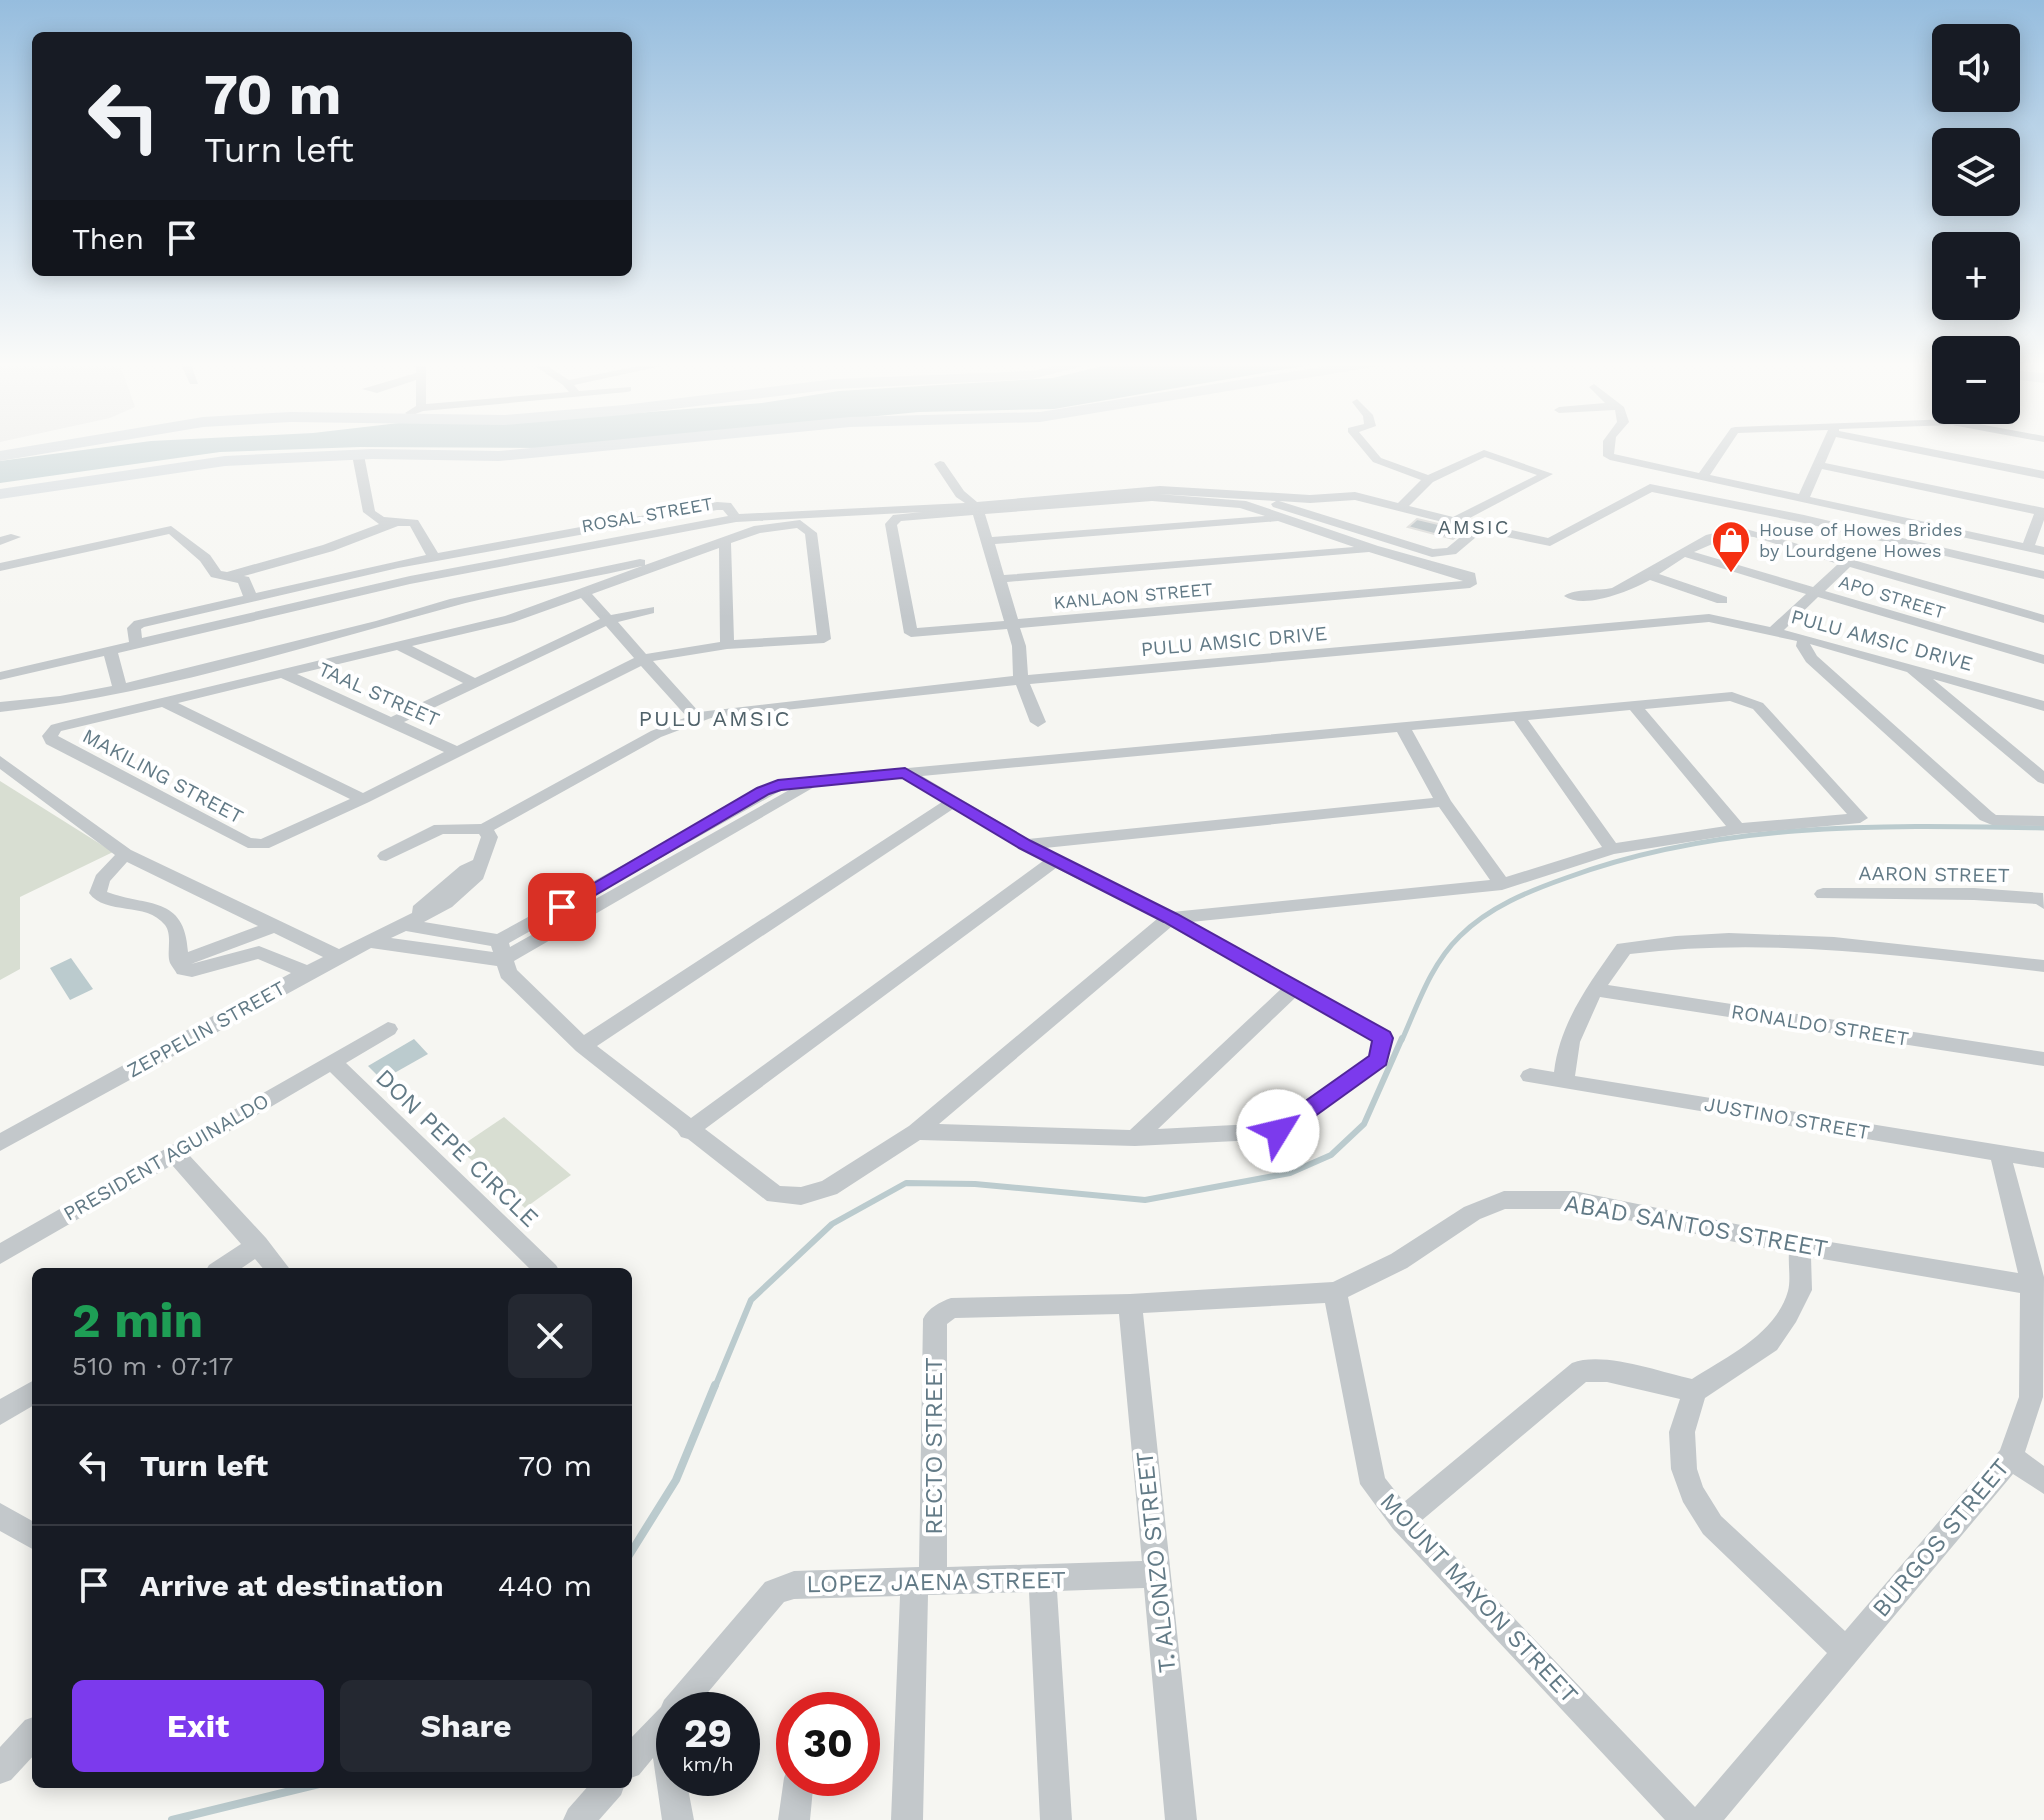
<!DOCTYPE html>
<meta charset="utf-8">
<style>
:root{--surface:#171b24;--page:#242831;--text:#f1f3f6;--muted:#9ea1a6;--line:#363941;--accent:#7c3aed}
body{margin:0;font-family:"Work Sans",sans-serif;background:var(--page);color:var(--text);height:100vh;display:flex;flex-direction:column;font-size:30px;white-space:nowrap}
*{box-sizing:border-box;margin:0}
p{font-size:26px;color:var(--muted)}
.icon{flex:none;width:44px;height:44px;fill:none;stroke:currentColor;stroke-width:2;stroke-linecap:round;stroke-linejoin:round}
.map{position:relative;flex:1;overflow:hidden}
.side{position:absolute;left:32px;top:1268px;width:600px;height:520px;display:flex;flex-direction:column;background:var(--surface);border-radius:12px;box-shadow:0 4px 20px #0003}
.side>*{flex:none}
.guide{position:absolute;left:32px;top:32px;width:600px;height:244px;border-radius:12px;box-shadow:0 4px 20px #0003;background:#171b24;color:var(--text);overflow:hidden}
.tools{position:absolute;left:1932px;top:24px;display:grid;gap:16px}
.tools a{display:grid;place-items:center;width:88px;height:88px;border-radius:12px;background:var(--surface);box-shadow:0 4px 20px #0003;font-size:40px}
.speed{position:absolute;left:656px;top:1692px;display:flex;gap:16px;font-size:40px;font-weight:700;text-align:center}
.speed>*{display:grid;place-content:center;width:104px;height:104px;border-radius:50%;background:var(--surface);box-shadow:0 4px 20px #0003;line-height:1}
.speed small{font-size:20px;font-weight:400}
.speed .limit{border:12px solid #d22;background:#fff;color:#111}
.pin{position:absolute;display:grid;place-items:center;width:68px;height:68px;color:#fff;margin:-34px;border-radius:16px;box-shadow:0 4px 12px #0006}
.me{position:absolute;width:88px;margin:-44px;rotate:54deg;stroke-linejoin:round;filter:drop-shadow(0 0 6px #0008)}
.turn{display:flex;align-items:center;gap:28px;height:168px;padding:0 40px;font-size:36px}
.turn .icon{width:104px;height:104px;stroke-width:2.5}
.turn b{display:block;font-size:56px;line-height:68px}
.then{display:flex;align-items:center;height:76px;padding:0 40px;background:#0003;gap:16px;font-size:30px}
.round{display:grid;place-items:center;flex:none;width:84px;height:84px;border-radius:12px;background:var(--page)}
.head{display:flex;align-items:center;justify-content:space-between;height:136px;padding:0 40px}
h1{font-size:48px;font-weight:700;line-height:60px;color:#1e9e55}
.primary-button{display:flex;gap:16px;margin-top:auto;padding:16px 40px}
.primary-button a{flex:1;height:92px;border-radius:12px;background:var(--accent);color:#fff;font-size:32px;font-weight:700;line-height:92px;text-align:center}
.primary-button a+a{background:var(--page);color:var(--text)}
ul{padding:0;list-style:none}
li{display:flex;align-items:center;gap:24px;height:120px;padding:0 40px;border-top:2px solid var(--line)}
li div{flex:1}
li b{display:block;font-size:30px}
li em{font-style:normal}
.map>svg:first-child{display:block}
</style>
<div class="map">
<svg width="2044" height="1820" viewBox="0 0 2044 1820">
<rect width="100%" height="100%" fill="#f6f6f2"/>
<path fill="#e7e7e5" d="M 14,362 L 119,362 L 135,407 L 110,418 L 0,442 L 0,365 Z"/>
<g fill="#d8ded2">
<path d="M 0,781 L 113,852 L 20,897 L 20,969 L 0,980 Z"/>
<path d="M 504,1117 L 571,1175 L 525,1208 L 458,1148 Z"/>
</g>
<g fill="#bbcbce">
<path d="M 1119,362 L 1327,362 L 1054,409 L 919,412 L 545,448 L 360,447 L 220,452 L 0,483 L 0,461 L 151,441 L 313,433 L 399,423 L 637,413 L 762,403 L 839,391 L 1053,378 Z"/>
<path d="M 71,958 L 93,989 L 70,1000 L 50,968 Z"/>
<path d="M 414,1039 L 428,1054 L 382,1080 L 368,1066 Z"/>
</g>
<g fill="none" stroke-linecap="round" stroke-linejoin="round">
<path stroke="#bbcbce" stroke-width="5" d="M 1402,1040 C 1418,1004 1431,964 1460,936 C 1489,907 1529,891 1566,878 C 1721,821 1881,825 2044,828"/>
<path stroke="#bbcbce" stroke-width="6" d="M 715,1387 L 751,1300 L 832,1224 L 906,1183 L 975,1184 L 1145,1200 L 1290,1173 L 1331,1155 L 1364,1124 L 1402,1038"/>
<g stroke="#bbcbce" stroke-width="8">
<path d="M 628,1557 L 676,1480 L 715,1385"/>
<path d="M 172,1820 L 319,1784"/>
</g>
</g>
<path fill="#adb7bb" stroke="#d7d7d5" stroke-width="2" d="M 1417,519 L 1464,530 L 1453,539 L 1408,527 Z"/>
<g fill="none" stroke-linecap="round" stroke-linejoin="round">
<g fill="#c3c8cb" fill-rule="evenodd">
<path d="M 180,362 L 190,362 L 198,384 L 190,384 Z"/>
<path d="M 416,362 L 426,362 L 426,404 L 569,392 L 563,385 L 529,362 L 541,362 L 569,380 L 658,362 L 680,362 L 574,385 L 579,391 L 631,387 L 631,391 L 627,392 L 423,411 L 410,416 L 405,413 L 416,406 L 416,380 L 377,393 L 362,389 L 416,373 Z"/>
<path d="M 2033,362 L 2044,362 L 2044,366 L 2034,364 Z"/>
<path d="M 1594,384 L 1624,407 L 1629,422 L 1616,437 L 1614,454 L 1699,473 L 1731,428 L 1735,427 L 1952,419 L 2044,436 L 2044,442 L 1952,425 L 1839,429 L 1839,431 L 2044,471 L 2044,479 L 1836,437 L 1825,463 L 2044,508 L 2044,520 L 2035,545 L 2044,547 L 2044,555 L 1610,460 L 1603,456 L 1603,441 L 1617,422 L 1615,410 L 1559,413 L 1554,410 L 1559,407 L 1605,403 L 1589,387 ZM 1828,430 L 1799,494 L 1710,475 L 1738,433 ZM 1822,469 L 2034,514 L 2023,543 L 1810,497 Z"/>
<path d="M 1357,399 L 1373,415 L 1376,426 L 1359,432 L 1381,458 L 1428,475 L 1484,450 L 1553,474 L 1466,520 L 1548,538 L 1650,484 L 1804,515 L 2044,571 L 2044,579 L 1804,523 L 1652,492 L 1550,546 L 1482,532 L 1456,554 L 1432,557 L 1273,507 L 1271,504 L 1276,501 L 1158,494 L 1246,501 L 1378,546 L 1475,573 L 1477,584 L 1470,588 L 1020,628 L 1026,646 L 1028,675 L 1709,614 L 1770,627 L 1806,594 L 1685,557 L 1659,574 L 1727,597 L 1727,603 L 1717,603 L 1650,580 C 1630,591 1584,610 1564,596 C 1576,588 1597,591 1612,588 L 1706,535 L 1739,527 L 2044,615 L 2044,623 L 1850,567 L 1825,591 L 2044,655 L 2044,664 L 1818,597 L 1784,630 L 2044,701 L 2044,711 L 1933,679 L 2044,771 L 2044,784 L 2038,782 L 1907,672 L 1810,644 L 1817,656 L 1992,812 L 1996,815 L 2044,816 L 2044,826 L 1992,825 L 1980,820 L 1806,662 L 1796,646 L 1797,641 L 1709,622 L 1030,684 L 1046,722 L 1038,727 L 1030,722 L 1016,685 L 711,718 L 661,737 L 494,830 L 498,837 L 483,879 L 452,907 L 424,922 L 497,934 L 778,780 L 1732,692 L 1763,703 L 1868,818 L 1860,823 L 1738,834 L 1614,854 L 1502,890 L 1191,922 L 1390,1033 L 1393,1038 L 1385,1065 L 1285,1137 L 1278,1139 L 1135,1146 L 920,1140 L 837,1194 L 801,1205 L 767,1201 L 688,1139 L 681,1137 L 677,1131 L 576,1051 L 501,978 L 497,966 L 371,948 L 0,1151 L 0,1133 L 291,973 L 258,959 L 192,977 L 177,974 C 175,970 172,967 170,963 C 166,952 173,936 165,925 C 146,901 106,916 89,893 L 96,875 L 115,855 L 0,769 L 0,756 L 131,850 L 339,949 L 412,913 L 413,906 L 460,866 L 473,860 L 481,837 L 479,834 L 443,834 L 386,861 L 380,860 L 377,856 L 380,852 L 434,825 L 481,824 L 651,731 L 687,717 L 641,666 L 369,802 L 269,848 L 248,848 L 46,744 L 42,736 L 51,725 L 66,721 L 505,616 L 642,566 C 579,581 514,590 451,607 C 303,647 153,696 0,712 L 0,702 L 60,696 L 112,686 L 104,656 L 0,680 L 0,672 L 129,642 L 127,628 L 134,621 L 243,596 L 238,583 L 211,577 L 200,561 L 169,534 L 0,571 L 0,563 L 171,526 L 210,555 L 221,571 L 227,572 L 323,545 L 379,524 L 363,512 L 352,455 L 358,452 L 364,455 L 375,511 L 384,517 L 418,520 L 438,553 L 717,502 L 731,503 L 739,514 L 965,503 L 956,497 L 934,464 L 940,461 L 944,462 L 964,491 L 977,502 L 1160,486 L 1310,495 L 1355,492 L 1398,503 L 1421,480 L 1373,462 L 1348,432 L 1348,428 L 1364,424 L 1363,416 L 1352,402 ZM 1485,457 L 1537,475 L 1453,517 L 1409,506 L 1433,482 ZM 1355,500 L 1470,529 L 1447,548 L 1433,549 L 1279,501 L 1310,503 ZM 1152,501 L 1240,508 L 1265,516 L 992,537 L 985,514 ZM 717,510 L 723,510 L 728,516 L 410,576 L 142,638 L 141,629 L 144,627 L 398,568 ZM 922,512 L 893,515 L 885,524 L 904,633 L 911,637 L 1007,629 L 1012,646 L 1013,676 L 699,712 L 653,661 L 727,649 L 824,643 L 831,639 L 817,533 L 800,520 L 754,526 L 645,565 L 645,560 L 640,559 L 450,599 L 376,621 L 126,683 L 118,653 L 410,584 L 736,522 ZM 973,515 L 1004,621 L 917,628 L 897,525 L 901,521 ZM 1278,521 L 1354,547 L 1004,575 L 995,544 ZM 398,526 L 410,526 L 426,555 L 256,593 L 249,577 L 244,576 L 333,551 ZM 797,528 L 805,534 L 817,635 L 734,640 L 731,543 L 760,533 ZM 1733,535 L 1754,537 L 1838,564 L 1813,587 L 1694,552 ZM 719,548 L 720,642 L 646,654 L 618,622 L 654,613 L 654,607 L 611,615 L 592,594 ZM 1369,552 L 1463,581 L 1018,619 L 1007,582 ZM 581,598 L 600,619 L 475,678 L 412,646 L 514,622 ZM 606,626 L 634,658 L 457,746 L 404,722 ZM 397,650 L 463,683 L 391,717 L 297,674 ZM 281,678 L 444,752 L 363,793 L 178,703 ZM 1730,701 L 1753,709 L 1847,814 L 1742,823 L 1645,709 ZM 162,707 L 350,799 L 261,839 L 251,838 L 58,736 L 61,731 ZM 1630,710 L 1726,826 L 1616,843 L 1528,720 ZM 1514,721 L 1602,847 L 1506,877 L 1451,801 L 1412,730 ZM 1397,732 L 1433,798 L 1028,839 L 922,776 ZM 902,778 L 942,802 L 584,1035 L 517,970 L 514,961 L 816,786 ZM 791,789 L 510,947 L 509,943 L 782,790 ZM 1439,807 L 1490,880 L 1172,912 L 1045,848 ZM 953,809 L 1043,861 L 691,1118 L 597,1046 ZM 127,862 L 258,926 L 188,952 C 185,895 147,907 107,892 L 110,881 ZM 1056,868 L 1157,919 L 909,1126 L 822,1181 L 801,1187 L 780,1186 L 705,1129 ZM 1171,927 L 1281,989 L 1130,1130 L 939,1124 ZM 406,931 L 491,946 L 493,952 L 391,938 ZM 274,933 L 323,957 L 307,965 L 259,946 L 191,964 ZM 1296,997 L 1372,1041 L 1369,1056 L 1274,1123 L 1158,1129 Z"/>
<path d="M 11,534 L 21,537 L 0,545 L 0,537 Z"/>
<path d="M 1823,888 L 1974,888 L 2043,893 L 2044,909 L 2036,904 L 1974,900 L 1817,898 L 1814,894 L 1817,890 Z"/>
<path d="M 1729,933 L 1834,937 L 2044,960 L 2044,972 C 1906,956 1769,937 1630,954 L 1608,985 L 2044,1052 L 2044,1066 L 1600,997 L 1580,1042 L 1575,1076 L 2044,1152 L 2044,1168 L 2013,1163 L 2044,1277 L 2043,1397 L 2025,1452 L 2044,1466 L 2044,1494 L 2013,1474 L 1724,1820 L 1665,1820 L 1393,1529 L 1360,1484 L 1325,1303 L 1143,1313 L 1197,1820 L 1165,1820 L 1144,1588 L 1057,1591 L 1072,1820 L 1040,1820 L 1029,1592 L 928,1595 L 923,1820 L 891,1820 L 900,1596 L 794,1599 L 784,1602 L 693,1710 L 674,1710 L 674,1778 L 686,1778 L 694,1820 L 662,1820 L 653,1758 L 639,1775 L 628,1779 L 628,1741 L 661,1707 L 664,1700 L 765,1582 L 794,1571 L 919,1567 L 923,1319 C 928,1308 940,1302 951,1298 L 1130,1294 L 1333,1282 L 1391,1254 L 1464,1207 L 1504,1191 L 1574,1191 L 1800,1237 L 2018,1273 L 1991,1160 L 1523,1081 L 1520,1076 L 1523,1071 L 1530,1068 L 1554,1072 C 1560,1022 1589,984 1617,944 L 1676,936 ZM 1505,1209 L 1574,1209 L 1789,1253 C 1788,1265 1791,1280 1788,1291 C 1776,1334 1726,1357 1692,1379 C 1659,1372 1604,1351 1572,1363 L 1404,1502 L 1385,1478 L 1348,1297 L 1407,1268 L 1480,1219 ZM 1811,1257 L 2020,1293 L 2019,1397 L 2000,1450 L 1845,1631 L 1721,1516 L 1703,1487 L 1697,1469 L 1695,1432 L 1705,1398 L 1777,1350 L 1796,1322 L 1812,1290 ZM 1119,1314 L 1142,1561 L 947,1567 L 947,1324 L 955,1318 ZM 1586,1382 L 1607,1382 L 1680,1399 L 1669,1432 L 1671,1469 L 1683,1502 L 1703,1534 L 1827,1653 L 1695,1807 L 1421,1521 Z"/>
<path d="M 388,1022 L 395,1024 L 398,1029 L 395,1034 L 346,1063 L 556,1265 L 560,1272 L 533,1272 L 330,1072 L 189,1155 L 266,1238 L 292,1272 L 266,1272 L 255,1259 L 236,1272 L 205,1272 L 209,1265 L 241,1244 L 172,1165 L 0,1264 L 0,1243 Z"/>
<path d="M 36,1379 L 36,1404 L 0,1425 L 0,1399 Z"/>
<path d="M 0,1503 L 36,1523 L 36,1551 L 0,1531 Z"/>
<path d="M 36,1716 L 36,1753 L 11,1780 L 0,1784 L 0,1747 L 25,1720 Z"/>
<path d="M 794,1765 L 794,1778 L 814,1778 L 810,1820 L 778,1820 L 784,1778 L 788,1767 Z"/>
<path d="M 590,1784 L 625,1784 L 621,1795 L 599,1820 L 563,1820 L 568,1809 Z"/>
</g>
<g fill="#d3d9dd" fill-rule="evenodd">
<path d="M 1071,362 L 1099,362 L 1032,379 L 835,389 L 624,415 L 505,425 L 291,422 L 203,427 L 0,461 L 0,451 L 203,417 L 291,412 L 505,415 L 624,405 L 835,379 L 1032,371 Z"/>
<path d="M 1352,362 L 1386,362 L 1379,366 L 1040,422 L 850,427 L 499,461 L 372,459 L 225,466 L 0,499 L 0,489 L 225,456 L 372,449 L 499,451 L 850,417 L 1040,412 Z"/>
<path d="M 1920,362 L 1946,363 L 1946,371 L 1922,365 Z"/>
<path d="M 2006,370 L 2044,373 L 2044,383 L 2006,378 Z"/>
</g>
</g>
<linearGradient id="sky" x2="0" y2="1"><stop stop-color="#96bdde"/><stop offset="0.59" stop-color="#fbfbf9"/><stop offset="1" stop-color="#fbfbf9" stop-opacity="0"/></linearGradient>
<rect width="2044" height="617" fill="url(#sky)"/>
<path fill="#7c3aed" stroke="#51269a" stroke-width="2" d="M 905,768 L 1031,841 L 1177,914 L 1390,1032 L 1393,1038 L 1386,1065 L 1286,1137 L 1270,1137 L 1267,1131 L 1270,1126 L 1369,1056 L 1372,1041 L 1164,922 L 1019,848 L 902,778 L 781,790 L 769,794 L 568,911 L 556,911 L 553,907 L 757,788 L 778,780 Z"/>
<defs>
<g id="shop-pin" transform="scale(2)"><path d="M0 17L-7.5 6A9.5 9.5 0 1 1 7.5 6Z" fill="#f53012" stroke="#fff"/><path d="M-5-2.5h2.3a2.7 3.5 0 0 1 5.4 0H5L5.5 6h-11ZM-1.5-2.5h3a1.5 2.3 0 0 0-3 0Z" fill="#fff"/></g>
</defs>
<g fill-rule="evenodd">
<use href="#shop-pin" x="1731" y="540"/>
</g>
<g text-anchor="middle" stroke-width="8" stroke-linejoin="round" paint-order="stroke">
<g font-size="18" fill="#627a86" stroke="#fff">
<text transform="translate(647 515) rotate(-10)" y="6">ROSAL STREET</text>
<text transform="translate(1133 596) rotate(-5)" y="6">KANLAON STREET</text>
<text transform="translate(1892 597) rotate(17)" y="6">APO STREET</text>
</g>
<g font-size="18" fill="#627a86" stroke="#fff" text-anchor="start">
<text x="1759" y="536">House of Howes Brides<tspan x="1759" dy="21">by Lourdgene Howes</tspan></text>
</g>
<g font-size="20" letter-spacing="2" fill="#50626a" stroke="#fff">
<text x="1474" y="534">AMSIC</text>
</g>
<g font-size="20" fill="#627a86" stroke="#fff">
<text transform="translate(1882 640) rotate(15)" y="7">PULU AMSIC DRIVE</text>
<text transform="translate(1234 641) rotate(-5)" y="7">PULU AMSIC DRIVE</text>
<text transform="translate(379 694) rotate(24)" y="7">TAAL STREET</text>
<text transform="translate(163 776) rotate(28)" y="7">MAKILING STREET</text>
<text transform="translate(1934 874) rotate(1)" y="7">AARON STREET</text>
<text transform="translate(1820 1025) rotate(9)" y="7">RONALDO STREET</text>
<text transform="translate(206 1029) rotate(-29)" y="7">ZEPPELIN STREET</text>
<text transform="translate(1787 1118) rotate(10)" y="7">JUSTINO STREET</text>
<text transform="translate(166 1157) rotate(-30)" y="7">PRESIDENT AGUINALDO</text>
</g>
<g font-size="22" letter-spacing="2" fill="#50626a" stroke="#fff">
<text x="715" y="726">PULU AMSIC</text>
</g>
<g font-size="24" fill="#627a86" stroke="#fff">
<text transform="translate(457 1148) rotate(44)" y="8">DON PEPE CIRCLE</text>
<text transform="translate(1696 1226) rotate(10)" y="8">ABAD SANTOS STREET</text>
<text transform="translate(934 1446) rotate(-90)" y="8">RECTO STREET</text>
<text transform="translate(1941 1538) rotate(-50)" y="8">BURGOS STREET</text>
<text transform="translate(1156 1562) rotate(-96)" y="8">T. ALONZO STREET</text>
<text transform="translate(936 1582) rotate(-1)" y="8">LOPEZ JAENA STREET</text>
<text transform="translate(1479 1598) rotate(47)" y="8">MOUNT MAYON STREET</text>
</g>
</g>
</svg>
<div class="tools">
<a><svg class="icon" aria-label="sound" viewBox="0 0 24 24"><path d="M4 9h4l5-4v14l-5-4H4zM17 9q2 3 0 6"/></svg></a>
<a><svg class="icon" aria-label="layers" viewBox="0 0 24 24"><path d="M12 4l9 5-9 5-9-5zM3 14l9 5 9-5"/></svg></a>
<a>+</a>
<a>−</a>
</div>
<div class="speed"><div>29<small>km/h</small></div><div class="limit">30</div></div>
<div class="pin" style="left:562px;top:907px;background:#d93025"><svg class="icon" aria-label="arrive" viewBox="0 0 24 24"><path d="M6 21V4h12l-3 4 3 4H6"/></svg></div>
<svg class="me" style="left:1278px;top:1131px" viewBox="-20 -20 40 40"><circle r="19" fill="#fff"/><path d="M0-13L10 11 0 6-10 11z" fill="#7c3aed"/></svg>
<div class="guide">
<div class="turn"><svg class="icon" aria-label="left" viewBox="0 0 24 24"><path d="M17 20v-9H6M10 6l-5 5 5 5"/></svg><div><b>70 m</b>Turn left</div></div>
<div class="then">Then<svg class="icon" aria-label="arrive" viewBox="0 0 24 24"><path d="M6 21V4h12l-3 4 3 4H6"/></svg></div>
</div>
<section class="side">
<div class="head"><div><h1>2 min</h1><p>510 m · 07:17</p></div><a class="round"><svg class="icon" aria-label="close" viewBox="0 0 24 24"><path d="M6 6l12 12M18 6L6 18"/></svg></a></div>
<ul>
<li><svg class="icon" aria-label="left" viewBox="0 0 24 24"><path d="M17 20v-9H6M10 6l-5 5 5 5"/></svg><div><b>Turn left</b></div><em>70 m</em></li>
<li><svg class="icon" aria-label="arrive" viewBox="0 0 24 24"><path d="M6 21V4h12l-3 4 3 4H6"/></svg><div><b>Arrive at destination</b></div><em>440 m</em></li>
</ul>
<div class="primary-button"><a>Exit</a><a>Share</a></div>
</section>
</div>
